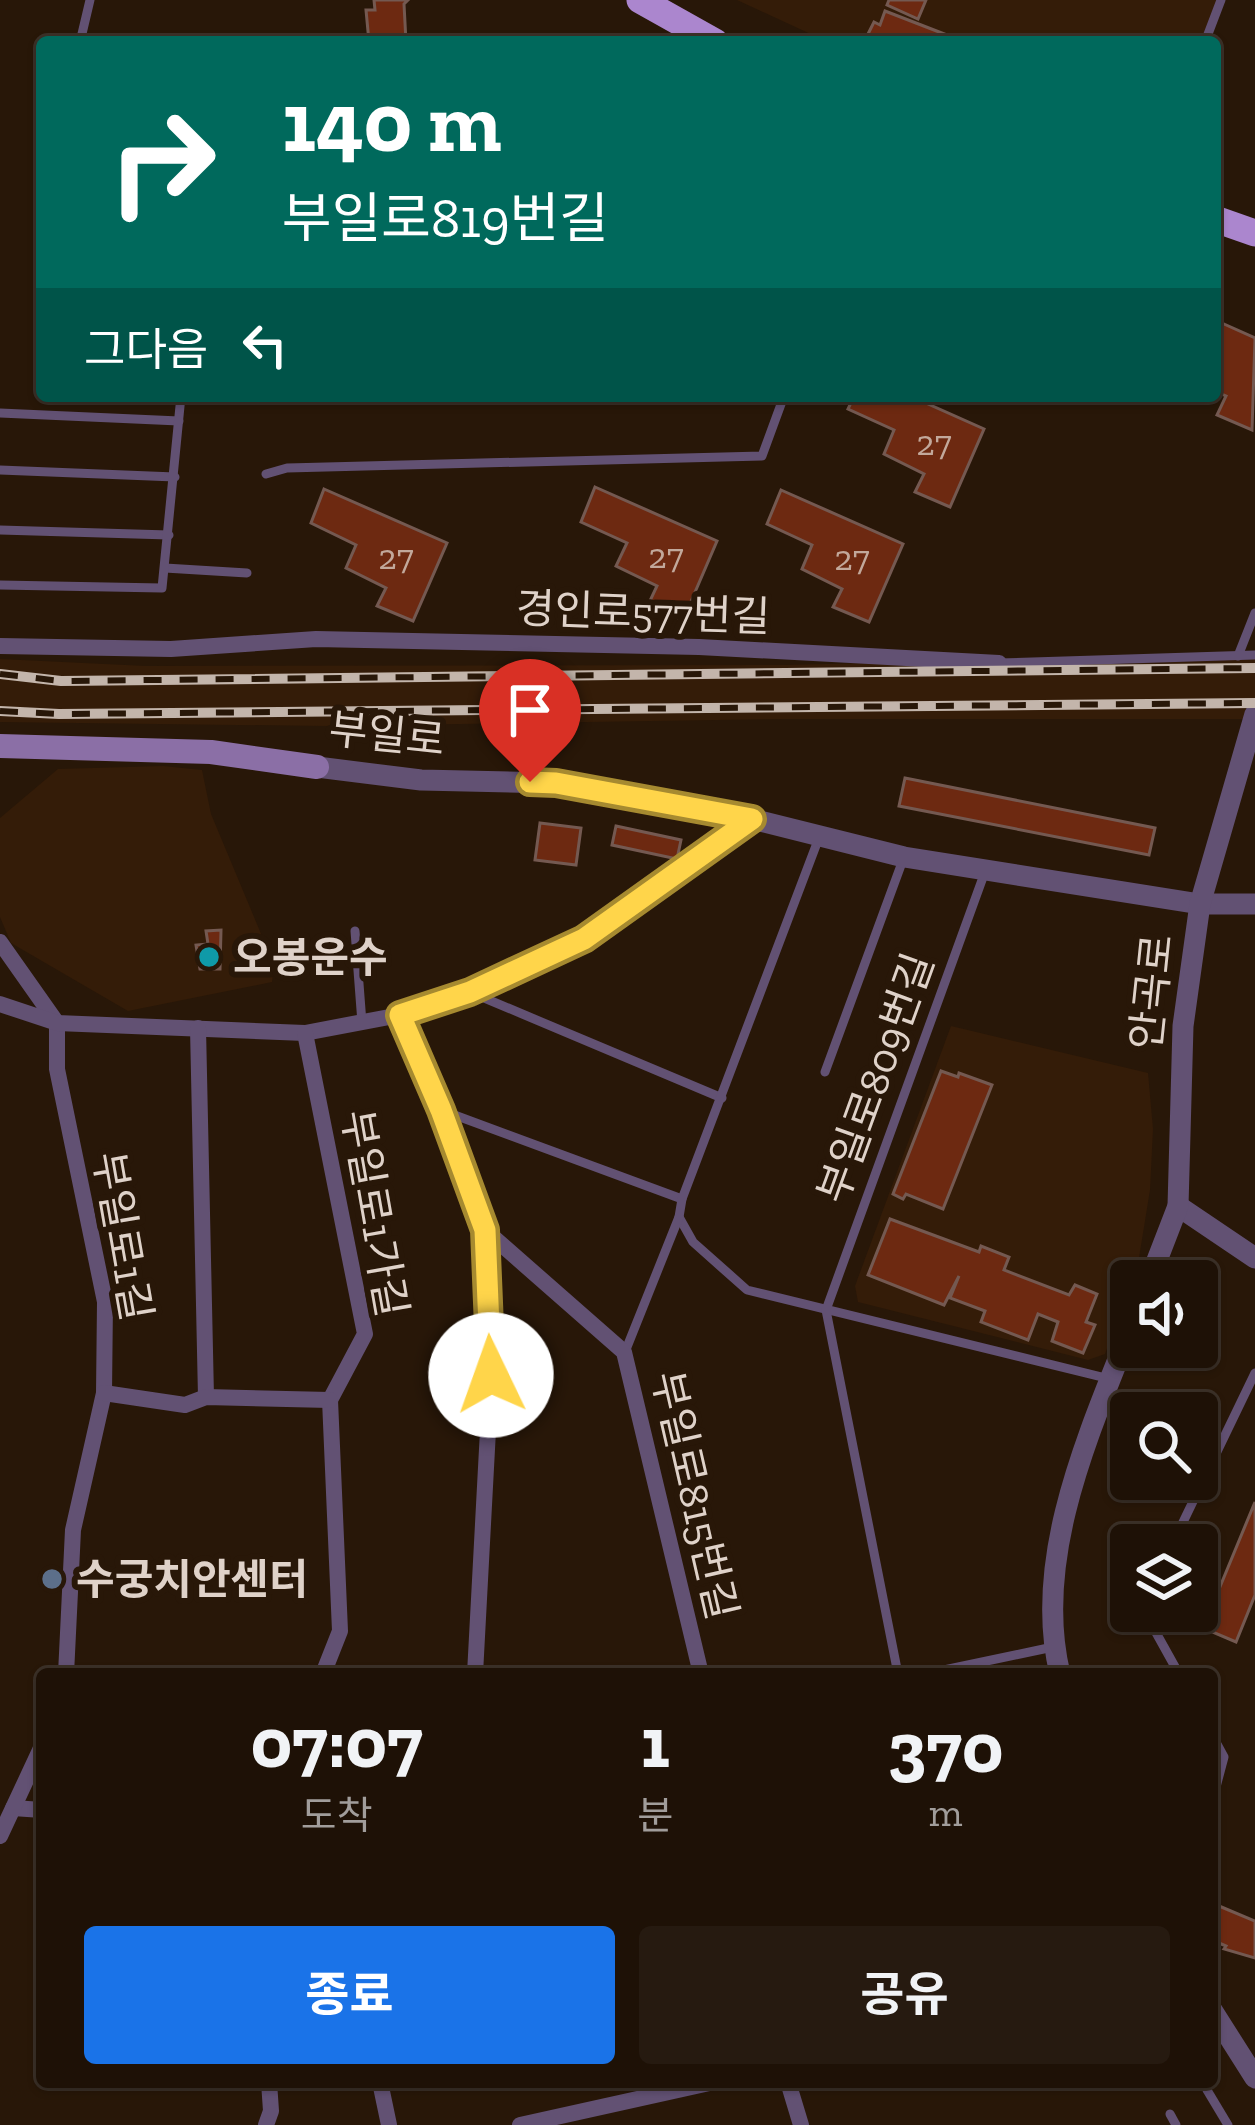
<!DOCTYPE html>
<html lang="ko">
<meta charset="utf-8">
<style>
:root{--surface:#1e1106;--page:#261a10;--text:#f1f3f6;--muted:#a19d9b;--line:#3c3128;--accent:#1a73e8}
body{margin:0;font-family:"Zilla Slab","Noto Sans KR",serif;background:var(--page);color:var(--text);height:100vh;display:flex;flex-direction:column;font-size:45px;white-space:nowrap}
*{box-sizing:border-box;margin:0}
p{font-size:39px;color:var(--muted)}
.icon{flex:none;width:66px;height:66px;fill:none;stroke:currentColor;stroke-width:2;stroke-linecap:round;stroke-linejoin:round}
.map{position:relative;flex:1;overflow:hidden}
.details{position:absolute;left:36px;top:1668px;width:1182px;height:420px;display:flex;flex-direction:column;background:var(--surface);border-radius:12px;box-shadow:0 3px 9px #0004,0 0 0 3px var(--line)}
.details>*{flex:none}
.top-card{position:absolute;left:36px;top:36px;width:1185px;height:366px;border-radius:12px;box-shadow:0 3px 9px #0004,0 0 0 3px var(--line);background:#00695c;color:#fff;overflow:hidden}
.tools{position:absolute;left:1110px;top:1260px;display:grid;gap:24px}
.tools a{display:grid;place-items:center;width:108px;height:108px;border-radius:12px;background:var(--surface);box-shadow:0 3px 9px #0004,0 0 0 3px var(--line);font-size:60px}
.pin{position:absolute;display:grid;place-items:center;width:102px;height:102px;color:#fff;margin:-123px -51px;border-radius:50% 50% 50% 0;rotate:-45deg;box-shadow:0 0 12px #0007}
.pin .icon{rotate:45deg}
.me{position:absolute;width:132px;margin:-66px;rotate:357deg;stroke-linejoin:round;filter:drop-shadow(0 0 9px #0008)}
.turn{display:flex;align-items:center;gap:42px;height:252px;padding:0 48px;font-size:54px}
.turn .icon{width:156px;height:156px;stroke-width:2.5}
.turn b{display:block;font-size:84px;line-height:102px}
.then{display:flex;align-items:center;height:114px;padding:0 48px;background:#0003;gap:24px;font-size:45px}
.eta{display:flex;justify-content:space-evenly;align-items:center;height:204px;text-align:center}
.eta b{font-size:72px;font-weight:700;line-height:84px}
.cta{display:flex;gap:24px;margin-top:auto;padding:24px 48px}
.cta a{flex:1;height:138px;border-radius:12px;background:var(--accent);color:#fff;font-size:48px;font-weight:700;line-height:138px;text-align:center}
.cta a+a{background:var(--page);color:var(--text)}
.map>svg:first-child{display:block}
</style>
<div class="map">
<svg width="1255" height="2125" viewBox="0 0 1255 2125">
<rect width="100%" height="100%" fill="#281708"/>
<g fill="#341c08">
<path d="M 737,0 L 1220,0 L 1202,42 L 828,42 Z"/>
<path d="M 1130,657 L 1255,659 L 1255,719 L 785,719 L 326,726 L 0,722 L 0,659 L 146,666 L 784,665 Z"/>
<path d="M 163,766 L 202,770 L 211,814 L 274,965 L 272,982 L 128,1011 L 11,943 L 0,917 L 0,818 L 58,769 Z"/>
<path d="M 951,1026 L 1148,1073 L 1153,1129 L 1150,1190 L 1138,1264 L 1105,1354 L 1088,1360 L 858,1302 L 855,1286 Z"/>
</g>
<g fill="#6d2911" stroke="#745951" stroke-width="3">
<path d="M 374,0 L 408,0 L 404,4 L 406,42 L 369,42 L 366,10 L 375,10 Z"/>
<path d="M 889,0 L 926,0 L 918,19 L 887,5 Z"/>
<path d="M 885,11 L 965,42 L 883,42 L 867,36 L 874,22 L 880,25 Z"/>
<path d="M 1215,320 L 1255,338 L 1252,430 L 1217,415 L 1226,396 L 1215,391 Z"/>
<path d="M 854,396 L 910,396 L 984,429 L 950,507 L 915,492 L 924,474 L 884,454 L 894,430 L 848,409 Z"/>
<path d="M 595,487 L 717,541 L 683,620 L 648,605 L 657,586 L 616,566 L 627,543 L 581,522 Z"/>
<path d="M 324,489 L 447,543 L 413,621 L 377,606 L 386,588 L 346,568 L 356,545 L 311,523 Z"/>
<path d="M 781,490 L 903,544 L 869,622 L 833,607 L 842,589 L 802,569 L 812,545 L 767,524 Z"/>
<path d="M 905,778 L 1155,828 L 1149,855 L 899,806 Z"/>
<path d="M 540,823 L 581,828 L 576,865 L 535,860 Z"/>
<path d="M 616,826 L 681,840 L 677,859 L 612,845 Z"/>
<path d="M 221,930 L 220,969 L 200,969 L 196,945 L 208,944 L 206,931 Z"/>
<path d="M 941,1071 L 958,1077 L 959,1073 L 992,1085 L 943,1209 L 906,1194 L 903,1199 L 893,1194 Z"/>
<path d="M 890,1219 L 979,1252 L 981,1246 L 1009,1257 L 1004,1270 L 1069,1295 L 1075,1285 L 1097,1294 L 1086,1322 L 1095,1325 L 1083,1353 L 1052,1341 L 1058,1322 L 1038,1314 L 1028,1340 L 981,1322 L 985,1311 L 950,1298 L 959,1276 L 944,1305 L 868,1275 Z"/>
<path d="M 1255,1502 L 1255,1595 L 1236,1642 L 1203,1628 Z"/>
<path d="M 1219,1906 L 1255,1921 L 1255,1958 L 1224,1949 L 1226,1946 L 1212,1940 L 1212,1922 Z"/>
</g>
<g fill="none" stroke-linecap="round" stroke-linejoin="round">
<g stroke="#625173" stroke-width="9">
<path d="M 81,38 L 90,0"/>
<path d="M 1205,42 L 1221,0"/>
<path d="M 0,413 L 179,421"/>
<path d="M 0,470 L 175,477"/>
<path d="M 266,474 L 287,468 L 762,456 L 784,396"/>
<path d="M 0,530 L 169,535"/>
<path d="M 165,568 L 247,573"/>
<path d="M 0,585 L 162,588 L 181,396"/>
<path d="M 1238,656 L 1255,613"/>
<path d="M 999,663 L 1255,655"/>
<path d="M 355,931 L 362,1023"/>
<path d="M 470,992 L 722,1098"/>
<path d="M 400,1015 L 470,992 L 584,939 L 747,822"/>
<path d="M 825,1072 L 904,857"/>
<path d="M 441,1110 L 682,1199"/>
<path d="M 679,1217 L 693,1242 L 747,1290 L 1110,1379"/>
<path d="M 625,1352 L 679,1217 L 682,1199 L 820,835"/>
<path d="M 1172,1545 L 1255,1373"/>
<path d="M 1144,1611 L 1179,1674"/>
<path d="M 898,1674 L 826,1310 L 986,869"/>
<path d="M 925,1674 L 1053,1647"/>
<path d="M 1212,1735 L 1224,1757 L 1212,1802"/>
<path d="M 1207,2090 L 1228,2125"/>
<path d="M 1170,2114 L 1176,2125"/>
</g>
<g stroke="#625173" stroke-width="16">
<path d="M 0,646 L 171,649 L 316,639 L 699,647 L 999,663"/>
<path d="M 0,942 L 57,1023 L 57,1069 L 105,1302 L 104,1393 L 73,1530 L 66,1674"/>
<path d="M 0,1004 L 57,1023 L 305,1033 L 400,1015 L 441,1110 L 485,1230 L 624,1352 L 701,1674"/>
<path d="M 198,1028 L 206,1397"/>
<path d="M 305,1033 L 365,1334 L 330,1400 L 340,1631 L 323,1674"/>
<path d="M 104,1393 L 185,1405 L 206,1397 L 330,1400"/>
<path d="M 475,1674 L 491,1374 L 485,1230"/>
<path d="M 13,1808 L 42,1810"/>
<path d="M 0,1836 L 42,1746"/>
<path d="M 380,2082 L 389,2125"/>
<path d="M 788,2082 L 801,2125"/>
<path d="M 266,2125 L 271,2111 L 269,2082"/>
<path d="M 520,2125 L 714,2082"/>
</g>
<g stroke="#625173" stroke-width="21">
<path d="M 317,767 L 421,780 L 556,783 L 752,819 L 904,857 L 1200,904 L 1255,904"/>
<path d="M 1178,1206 L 1255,1258"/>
<path d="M 1149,1281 L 1178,1206 L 1183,1026 L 1200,904 L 1255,714"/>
<path d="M 1060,1674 C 1032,1558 1089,1433 1131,1327"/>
<path d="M 1212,2010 L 1255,2078"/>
</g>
<path stroke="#8b6fa6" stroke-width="24" d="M 0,746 L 211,752 L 317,767"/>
<g stroke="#ab86ce" stroke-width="27">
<path d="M 640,0 L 715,42"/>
<path d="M 1215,219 L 1255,233"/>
</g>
<g stroke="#c3b5ab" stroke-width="10">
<g id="rail">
<path d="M 0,674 L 61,681 L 1255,668"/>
<path d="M 0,711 L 59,714 L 1255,703"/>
</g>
</g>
<use href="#rail" stroke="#281708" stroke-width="6" stroke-dasharray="18" stroke-linecap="butt"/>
</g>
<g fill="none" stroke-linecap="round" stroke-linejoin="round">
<g stroke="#a68a30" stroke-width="30">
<path id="route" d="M 491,1375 L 485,1230 L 441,1110 L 400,1015 L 470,992 L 584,939 L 752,819 L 556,783 L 530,782"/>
</g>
<use href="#route" stroke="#ffd54a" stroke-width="21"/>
</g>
<circle fill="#0f9aa8" stroke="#281708" stroke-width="4.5" cx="209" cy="957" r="12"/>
<circle fill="#5c6f8a" stroke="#281708" stroke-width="4.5" cx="52" cy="1579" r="12"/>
<g text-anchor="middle" stroke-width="12" stroke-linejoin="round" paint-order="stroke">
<g font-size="36" fill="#c2a89b">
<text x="934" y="455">27</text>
<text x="666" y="568">27</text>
<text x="396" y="569">27</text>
<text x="852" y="570">27</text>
</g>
<g font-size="42" fill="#dfd2c9" stroke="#281708">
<text transform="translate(643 612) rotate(2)" y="15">경인로577번길</text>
<text transform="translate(387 734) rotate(6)" y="15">부일로</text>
<text transform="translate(1151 992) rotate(-84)" y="15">안곡로</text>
<text transform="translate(875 1078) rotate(-70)" y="15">부일로809번길</text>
<text transform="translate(375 1213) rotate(80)" y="15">부일로1가길</text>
<text transform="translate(123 1236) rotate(80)" y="15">부일로1길</text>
<text transform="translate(695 1495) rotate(77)" y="15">부일로815번길</text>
</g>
<g font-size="42" font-weight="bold" fill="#dfd2c9" stroke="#281708" text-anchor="start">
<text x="233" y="972">오봉운수</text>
<text x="76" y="1594">수궁치안센터</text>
</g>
</g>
</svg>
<div class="tools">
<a><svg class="icon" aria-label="sound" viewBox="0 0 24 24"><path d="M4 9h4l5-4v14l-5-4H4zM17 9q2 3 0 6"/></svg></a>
<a><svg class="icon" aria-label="search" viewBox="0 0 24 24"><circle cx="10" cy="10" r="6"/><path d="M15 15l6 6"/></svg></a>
<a><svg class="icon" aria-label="layers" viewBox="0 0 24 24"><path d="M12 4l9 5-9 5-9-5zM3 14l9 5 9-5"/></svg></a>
</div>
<div class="pin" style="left:530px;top:782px;background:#d93025"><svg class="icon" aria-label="arrive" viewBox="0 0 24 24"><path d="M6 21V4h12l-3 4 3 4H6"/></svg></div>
<svg class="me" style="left:491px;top:1375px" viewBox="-20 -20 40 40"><circle r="19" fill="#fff"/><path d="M0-13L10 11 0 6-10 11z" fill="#ffd54a"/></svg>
<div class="top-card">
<div class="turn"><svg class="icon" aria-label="right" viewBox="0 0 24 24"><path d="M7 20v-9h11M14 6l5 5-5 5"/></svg><div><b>140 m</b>부일로819번길</div></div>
<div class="then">그다음<svg class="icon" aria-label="left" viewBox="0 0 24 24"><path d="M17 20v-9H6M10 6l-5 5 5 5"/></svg></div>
</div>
<section class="details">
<div class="eta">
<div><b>07:07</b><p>도착</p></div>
<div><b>1</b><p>분</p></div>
<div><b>370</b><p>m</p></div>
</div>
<div class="cta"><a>종료</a><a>공유</a></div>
</section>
</div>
